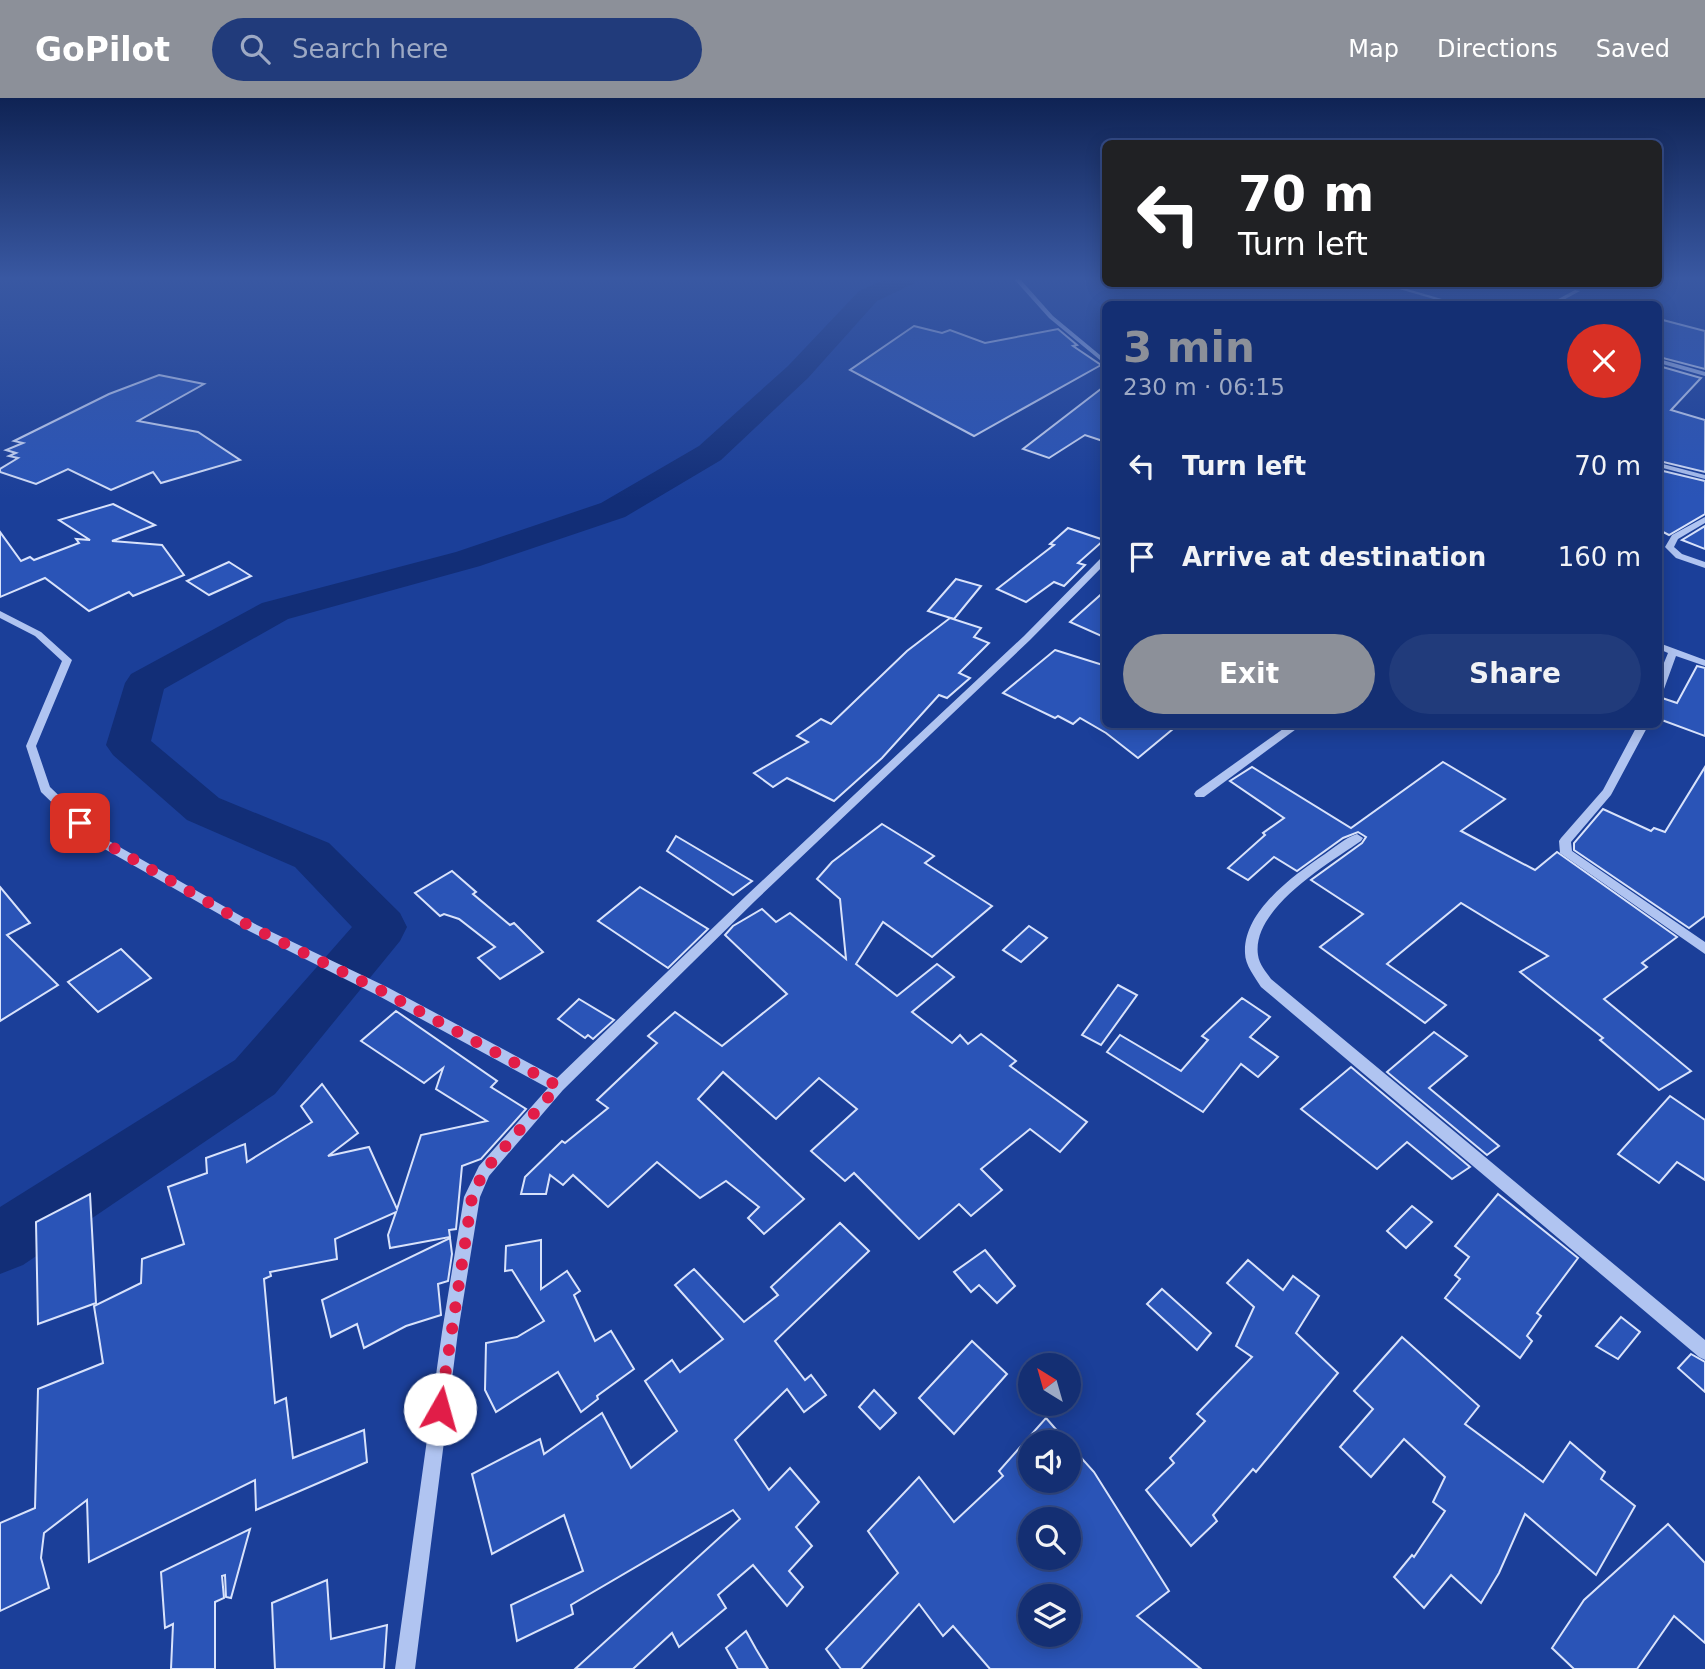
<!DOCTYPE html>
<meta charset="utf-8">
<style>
:root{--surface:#142f73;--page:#213b7b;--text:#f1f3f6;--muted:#9da9c4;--line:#334a85;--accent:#8c9099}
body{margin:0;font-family:"DejaVu Sans",sans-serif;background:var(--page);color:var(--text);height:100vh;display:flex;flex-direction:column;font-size:26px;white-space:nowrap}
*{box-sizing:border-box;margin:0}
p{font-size:23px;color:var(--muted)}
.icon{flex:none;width:38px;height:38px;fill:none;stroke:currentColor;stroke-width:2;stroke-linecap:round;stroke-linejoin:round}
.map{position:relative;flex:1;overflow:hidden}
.details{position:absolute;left:1102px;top:203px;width:560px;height:427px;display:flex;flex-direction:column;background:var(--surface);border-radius:10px;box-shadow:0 4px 18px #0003,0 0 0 2px var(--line)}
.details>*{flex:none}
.banner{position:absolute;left:1102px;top:42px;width:560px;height:147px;border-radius:10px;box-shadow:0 4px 18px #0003,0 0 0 2px var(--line);background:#202124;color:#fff;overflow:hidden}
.needle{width:46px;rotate:323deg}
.fabs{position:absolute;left:1018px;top:1255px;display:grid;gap:14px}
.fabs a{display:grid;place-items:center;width:63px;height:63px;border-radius:50%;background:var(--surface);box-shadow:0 4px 18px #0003,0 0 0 2px var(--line);font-size:35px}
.pin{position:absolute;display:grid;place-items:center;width:60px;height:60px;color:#fff;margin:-30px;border-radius:14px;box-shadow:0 4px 10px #0006}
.me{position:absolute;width:77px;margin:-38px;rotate:7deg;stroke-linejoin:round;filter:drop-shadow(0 0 5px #0008)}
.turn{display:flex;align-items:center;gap:24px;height:147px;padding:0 21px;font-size:32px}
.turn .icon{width:91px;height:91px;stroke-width:2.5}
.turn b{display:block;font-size:49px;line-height:60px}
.round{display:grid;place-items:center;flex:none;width:74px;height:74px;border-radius:37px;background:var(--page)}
.head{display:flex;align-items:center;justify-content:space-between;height:119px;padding:0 21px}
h1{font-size:42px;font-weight:600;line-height:52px;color:var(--accent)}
.cta{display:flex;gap:14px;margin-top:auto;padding:14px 21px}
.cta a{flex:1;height:80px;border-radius:42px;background:var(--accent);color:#fff;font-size:28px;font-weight:600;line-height:80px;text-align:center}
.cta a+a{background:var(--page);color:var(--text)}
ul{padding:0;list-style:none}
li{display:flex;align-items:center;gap:21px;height:91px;padding:0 21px}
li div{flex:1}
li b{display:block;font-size:26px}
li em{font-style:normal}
header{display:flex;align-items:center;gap:42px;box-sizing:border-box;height:98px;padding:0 35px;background:var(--accent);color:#fff}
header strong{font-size:33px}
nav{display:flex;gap:38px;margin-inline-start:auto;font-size:24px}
.search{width:490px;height:63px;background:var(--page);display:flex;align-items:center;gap:18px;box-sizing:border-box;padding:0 24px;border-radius:38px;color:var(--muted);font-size:26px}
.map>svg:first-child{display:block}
</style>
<header>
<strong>GoPilot</strong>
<div class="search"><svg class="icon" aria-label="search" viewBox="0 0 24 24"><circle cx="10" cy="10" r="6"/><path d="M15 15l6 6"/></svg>Search here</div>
<nav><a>Map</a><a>Directions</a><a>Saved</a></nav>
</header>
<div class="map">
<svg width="1705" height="1571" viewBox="0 0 1705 1571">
<rect width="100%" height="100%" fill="#1b3f99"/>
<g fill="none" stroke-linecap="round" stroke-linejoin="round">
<path fill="#122e77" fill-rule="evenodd" d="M 886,181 L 917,181 L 913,186 L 877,203 L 808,280 L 721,362 L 625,419 L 480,468 L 288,521 L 164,591 L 151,643 L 219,700 L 329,745 L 400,815 L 407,829 L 400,843 L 275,996 L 23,1167 L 0,1176 L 0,1109 L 235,962 L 352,829 L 295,769 L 187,722 L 113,657 L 106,647 L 125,585 L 131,576 L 262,505 L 456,454 L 601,405 L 699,348 L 788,268 L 859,193 Z"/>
</g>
<g fill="#2a54b7" stroke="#d8e2fb" stroke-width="2" fill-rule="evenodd">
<path d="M 1659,221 L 1705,233 L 1705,271 L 1659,259 Z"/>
<path d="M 914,228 L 942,235 L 950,232 L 985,245 L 1058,231 L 1077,247 L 1073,248 L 1101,267 L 974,338 L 850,272 Z"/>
<path d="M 1659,268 L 1701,280 L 1671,312 L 1705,322 L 1705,374 L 1659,363 Z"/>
<path d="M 159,277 L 204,286 L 138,323 L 198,334 L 240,362 L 161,385 L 153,374 L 111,392 L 68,371 L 36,386 L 0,374 L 0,371 L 18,360 L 9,358 L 16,355 L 6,352 L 23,345 L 14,343 L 109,296 Z"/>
<path d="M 1106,287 L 1106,344 L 1085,337 L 1049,360 L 1023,351 Z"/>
<path d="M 1659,372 L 1705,383 L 1705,416 L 1669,437 L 1659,432 Z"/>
<path d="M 113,406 L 155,427 L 112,443 L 162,447 L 184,477 L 133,498 L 129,494 L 89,513 L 45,480 L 0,499 L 0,434 L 21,463 L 30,459 L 34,462 L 79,445 L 76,441 L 90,442 L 59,422 Z"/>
<path d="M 1705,428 L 1705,451 L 1682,442 Z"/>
<path d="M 1068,430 L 1104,442 L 1078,465 L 1085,467 L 1064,488 L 1054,484 L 1026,504 L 997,491 L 1054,447 L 1050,446 Z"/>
<path d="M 229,464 L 251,478 L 209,497 L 187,483 Z"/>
<path d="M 956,481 L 981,488 L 954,521 L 928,513 Z"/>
<path d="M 1106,492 L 1106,540 L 1070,524 Z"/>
<path d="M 950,520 L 981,530 L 974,539 L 989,545 L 959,575 L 970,580 L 947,600 L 939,597 L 882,660 L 834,703 L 787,680 L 773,689 L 754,675 L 808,644 L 797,638 L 821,621 L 831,626 L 907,553 Z"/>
<path d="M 1055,552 L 1106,568 L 1106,626 L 1179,626 L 1138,660 L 1106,635 L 1080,620 L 1073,626 L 1058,618 L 1055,620 L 1003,595 Z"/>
<path d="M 1697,568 L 1705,570 L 1705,638 L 1659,621 L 1659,599 L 1677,605 Z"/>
<path d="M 1443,664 L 1505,701 L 1461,733 L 1535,772 L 1557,754 L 1677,839 L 1642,865 L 1647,869 L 1604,901 L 1691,973 L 1659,992 L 1600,942 L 1603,940 L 1520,874 L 1548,858 L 1461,805 L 1387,866 L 1446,907 L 1425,925 L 1320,849 L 1363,816 L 1311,782 L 1362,745 L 1366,739 L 1358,734 L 1343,740 L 1297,773 L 1274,759 L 1248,782 L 1228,770 L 1265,737 L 1263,735 L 1284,720 L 1230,683 L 1252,669 L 1351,730 Z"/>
<path d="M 1705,669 L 1705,818 L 1689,830 L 1574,752 L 1574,745 L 1603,711 L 1651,733 L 1654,730 L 1665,734 Z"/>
<path d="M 882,726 L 934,758 L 925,765 L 992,808 L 932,859 L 883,824 L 856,866 L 897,898 L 937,866 L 954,879 L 912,914 L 952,945 L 960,937 L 968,946 L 981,936 L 1016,963 L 1010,968 L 1087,1024 L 1060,1054 L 1030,1031 L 981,1071 L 1002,1092 L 971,1118 L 959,1106 L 919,1141 L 854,1075 L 845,1083 L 811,1053 L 857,1011 L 819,980 L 776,1021 L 723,974 L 698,1001 L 804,1101 L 764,1136 L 748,1120 L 759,1109 L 726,1083 L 700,1100 L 657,1064 L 608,1109 L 573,1077 L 563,1087 L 550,1077 L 546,1096 L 521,1096 L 525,1079 L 562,1043 L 565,1045 L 608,1010 L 597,1002 L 657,945 L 648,938 L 675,914 L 722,948 L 787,896 L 725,837 L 733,828 L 762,811 L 776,824 L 790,815 L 846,861 L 840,801 L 817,781 L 832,764 Z"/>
<path d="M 676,738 L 752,783 L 733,797 L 667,753 Z"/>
<path d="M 452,773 L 476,794 L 473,796 L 510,827 L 514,825 L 543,854 L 500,881 L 478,860 L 495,849 L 459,821 L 444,816 L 440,818 L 415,795 Z"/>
<path d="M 0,789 L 30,825 L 7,837 L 58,887 L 0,923 Z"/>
<path d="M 640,789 L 708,831 L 668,870 L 598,823 Z"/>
<path d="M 1029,828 L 1047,840 L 1021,864 L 1003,852 Z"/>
<path d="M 121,851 L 151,880 L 98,914 L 68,884 Z"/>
<path d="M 1118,887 L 1137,897 L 1101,947 L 1082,937 Z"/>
<path d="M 1242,900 L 1270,919 L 1250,939 L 1278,959 L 1258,979 L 1241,966 L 1203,1014 L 1107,954 L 1120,937 L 1181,973 L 1208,942 L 1202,938 Z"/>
<path d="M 579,901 L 614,922 L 593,941 L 588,937 L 585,940 L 558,921 Z"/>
<path d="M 396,913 L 497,983 L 491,989 L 526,1011 L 481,1061 L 462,1068 L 456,1131 L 449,1132 L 450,1139 L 390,1150 L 388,1137 L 396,1114 L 335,1141 L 337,1161 L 270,1174 L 271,1178 L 264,1181 L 275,1305 L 286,1300 L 293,1360 L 364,1332 L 367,1364 L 256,1412 L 255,1382 L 89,1464 L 87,1402 L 44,1435 L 41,1460 L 49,1490 L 0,1513 L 0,1425 L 35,1410 L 38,1291 L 103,1265 L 94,1208 L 141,1185 L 142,1161 L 184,1146 L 168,1089 L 207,1075 L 206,1060 L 245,1046 L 247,1064 L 312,1024 L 301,1008 L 322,986 L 358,1035 L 328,1058 L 369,1049 L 397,1111 L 421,1037 L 487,1023 L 436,991 L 443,970 L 424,985 L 361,943 Z"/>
<path d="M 1434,934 L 1467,958 L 1429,990 L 1499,1048 L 1487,1057 L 1387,974 Z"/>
<path d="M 1351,969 L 1470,1069 L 1452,1081 L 1407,1044 L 1377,1071 L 1301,1011 Z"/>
<path d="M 1670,998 L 1705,1022 L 1705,1082 L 1677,1064 L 1659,1085 L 1618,1056 Z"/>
<path d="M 90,1096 L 96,1205 L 38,1226 L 36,1124 Z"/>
<path d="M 1498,1096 L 1578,1160 L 1537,1215 L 1541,1218 L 1527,1238 L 1532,1243 L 1520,1260 L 1445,1200 L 1460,1181 L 1455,1177 L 1469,1159 L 1455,1148 Z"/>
<path d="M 1412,1108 L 1432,1124 L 1406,1150 L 1387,1133 Z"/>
<path d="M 840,1125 L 869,1153 L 775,1243 L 805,1282 L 811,1277 L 826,1297 L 804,1314 L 787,1291 L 735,1342 L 769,1392 L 790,1370 L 819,1404 L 796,1429 L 812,1448 L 789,1473 L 803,1489 L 787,1508 L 753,1467 L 718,1497 L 726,1510 L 679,1549 L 672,1535 L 633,1571 L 575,1571 L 740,1421 L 733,1412 L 571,1507 L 573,1516 L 517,1543 L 511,1507 L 583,1473 L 564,1417 L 492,1456 L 472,1376 L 540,1341 L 544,1356 L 602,1315 L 631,1370 L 677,1333 L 645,1283 L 672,1262 L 680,1274 L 723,1241 L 675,1187 L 694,1171 L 744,1224 L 778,1197 L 771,1189 Z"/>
<path d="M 450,1140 L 452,1156 L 448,1183 L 438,1186 L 441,1217 L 406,1228 L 364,1250 L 357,1226 L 331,1239 L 322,1202 Z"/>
<path d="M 541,1142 L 541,1191 L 567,1173 L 580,1193 L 574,1197 L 595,1243 L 611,1233 L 634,1271 L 597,1298 L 598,1301 L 581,1314 L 558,1274 L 496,1314 L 485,1292 L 486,1245 L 517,1239 L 544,1223 L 512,1172 L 505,1173 L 506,1148 Z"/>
<path d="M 985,1152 L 1015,1188 L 997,1205 L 979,1187 L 971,1194 L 954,1174 Z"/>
<path d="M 1248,1162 L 1283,1192 L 1293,1178 L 1319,1198 L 1296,1235 L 1338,1275 L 1256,1374 L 1253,1371 L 1213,1417 L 1217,1423 L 1191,1448 L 1146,1392 L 1174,1365 L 1170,1360 L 1205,1323 L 1197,1316 L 1252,1259 L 1236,1248 L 1254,1209 L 1227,1185 Z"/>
<path d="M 1162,1191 L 1211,1235 L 1197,1252 L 1147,1206 Z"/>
<path d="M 1621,1219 L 1640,1234 L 1618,1261 L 1596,1248 Z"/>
<path d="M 1402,1239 L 1479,1308 L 1465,1326 L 1543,1384 L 1570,1344 L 1605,1374 L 1601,1381 L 1635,1408 L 1596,1477 L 1525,1416 L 1499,1475 L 1481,1505 L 1451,1477 L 1424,1510 L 1394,1479 L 1412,1457 L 1414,1459 L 1445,1413 L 1433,1404 L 1445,1379 L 1404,1341 L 1371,1379 L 1340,1349 L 1373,1311 L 1354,1293 Z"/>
<path d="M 972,1243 L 1007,1276 L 954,1336 L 919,1300 Z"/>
<path d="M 1691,1256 L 1705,1264 L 1705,1294 L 1678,1270 Z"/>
<path d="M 874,1292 L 896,1315 L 880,1331 L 859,1309 Z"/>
<path d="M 1046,1320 L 1067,1344 L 1031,1344 L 1031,1382 L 1069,1382 L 1069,1346 L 1094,1374 L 1169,1493 L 1137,1518 L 1201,1571 L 990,1571 L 953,1528 L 943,1538 L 919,1506 L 861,1571 L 841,1571 L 826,1551 L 898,1475 L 868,1433 L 919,1379 L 954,1424 L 1003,1378 L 999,1373 ZM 1031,1421 L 1069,1421 L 1069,1460 L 1031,1460 ZM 1031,1498 L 1069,1498 L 1069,1536 L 1031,1536 Z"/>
<path d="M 1668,1426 L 1705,1465 L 1705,1545 L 1674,1518 L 1637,1571 L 1574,1571 L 1552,1550 L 1584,1502 Z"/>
<path d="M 250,1431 L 231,1500 L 226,1499 L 225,1477 L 222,1478 L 224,1500 L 215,1504 L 215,1571 L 171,1571 L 173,1526 L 165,1530 L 161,1474 Z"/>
<path d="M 327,1482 L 331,1541 L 387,1527 L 384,1571 L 275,1571 L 272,1505 Z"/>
<path d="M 746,1533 L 756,1551 L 768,1571 L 738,1571 L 726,1550 Z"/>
</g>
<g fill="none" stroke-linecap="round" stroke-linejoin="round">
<g fill="#b0c4f1" fill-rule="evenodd">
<path d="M 1014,181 L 1020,181 L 1053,218 L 1106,262 L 1106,267 L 1049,220 Z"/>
<path d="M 1382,186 L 1390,186 L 1459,206 L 1451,206 Z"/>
<path d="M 1575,192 L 1580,193 L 1556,206 L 1549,206 Z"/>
<path d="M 1659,261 L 1705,274 L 1705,278 L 1659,265 Z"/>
<path d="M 1659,365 L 1705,377 L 1705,381 L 1659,369 Z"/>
<path d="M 1705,419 L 1705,425 L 1678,441 L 1674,449 L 1682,456 L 1705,464 L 1705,470 L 1676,460 L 1665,449 L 1672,437 Z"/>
<path d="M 1106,457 L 1106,465 L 1030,542 L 755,803 L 563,992 L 489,1078 L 480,1099 L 458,1234 L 415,1571 L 395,1571 L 442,1234 L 464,1099 L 479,1068 L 548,990 L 377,897 L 249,833 L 94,745 L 41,694 L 26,648 L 62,563 L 35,538 L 0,520 L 0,513 L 41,534 L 72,562 L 36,648 L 50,689 L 102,739 L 257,827 L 387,889 L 557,980 L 747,797 L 1024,538 L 1103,458 Z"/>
<path d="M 1659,545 L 1705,562 L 1705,568 L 1676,558 L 1664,591 L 1659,594 L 1659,577 L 1668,555 L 1659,551 Z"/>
<path d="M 1290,626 L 1303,626 L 1204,699 L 1196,699 L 1194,696 L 1196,693 Z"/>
<path d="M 1638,626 L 1649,626 L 1611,697 L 1571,744 L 1572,753 L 1705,844 L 1705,856 L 1560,755 L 1559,743 L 1561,740 L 1603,692 Z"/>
<path d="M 1357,736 L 1363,740 L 1361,743 C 1329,765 1251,811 1258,857 C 1259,866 1266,874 1271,881 L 1705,1242 L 1705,1262 L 1699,1259 L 1261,889 C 1255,879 1245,867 1245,855 C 1243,813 1294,777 1325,756 C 1335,749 1345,740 1357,736 Z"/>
</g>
</g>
<linearGradient id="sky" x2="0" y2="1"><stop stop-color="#0f2354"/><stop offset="0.45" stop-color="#3958a2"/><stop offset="1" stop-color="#3958a2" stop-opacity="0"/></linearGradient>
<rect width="1705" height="401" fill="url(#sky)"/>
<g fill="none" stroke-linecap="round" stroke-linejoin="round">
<path stroke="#e11d48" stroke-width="12" stroke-dasharray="0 21.6" d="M 80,725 L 98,741 L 253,830 L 382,893 L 558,988 L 484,1073 L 472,1099 L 440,1311"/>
</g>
</svg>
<div class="fabs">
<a><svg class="needle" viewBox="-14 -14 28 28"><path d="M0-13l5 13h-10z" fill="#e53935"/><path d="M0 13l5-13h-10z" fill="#9da9c4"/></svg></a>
<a><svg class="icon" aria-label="sound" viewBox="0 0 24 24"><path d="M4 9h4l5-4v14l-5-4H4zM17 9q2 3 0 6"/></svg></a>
<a><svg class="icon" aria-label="search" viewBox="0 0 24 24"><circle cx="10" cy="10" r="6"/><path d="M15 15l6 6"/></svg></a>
<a><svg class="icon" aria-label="layers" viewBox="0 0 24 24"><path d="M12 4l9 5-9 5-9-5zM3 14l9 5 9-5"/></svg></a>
</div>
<div class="pin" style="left:80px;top:725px;background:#d93025"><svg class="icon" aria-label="arrive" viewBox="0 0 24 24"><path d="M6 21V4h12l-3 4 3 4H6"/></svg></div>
<svg class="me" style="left:440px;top:1311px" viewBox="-20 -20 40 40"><circle r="19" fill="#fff"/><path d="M0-13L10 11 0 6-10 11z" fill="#e11d48"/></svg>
<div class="banner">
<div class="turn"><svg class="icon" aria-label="left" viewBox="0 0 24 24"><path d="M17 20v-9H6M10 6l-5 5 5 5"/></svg><div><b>70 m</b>Turn left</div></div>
</div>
<section class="details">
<div class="head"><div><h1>3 min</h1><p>230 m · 06:15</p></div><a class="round" style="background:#d93025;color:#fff"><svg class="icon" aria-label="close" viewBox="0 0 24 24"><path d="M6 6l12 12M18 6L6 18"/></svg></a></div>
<ul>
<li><svg class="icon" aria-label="left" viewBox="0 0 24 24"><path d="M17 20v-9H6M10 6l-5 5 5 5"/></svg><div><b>Turn left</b></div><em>70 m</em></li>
<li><svg class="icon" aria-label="arrive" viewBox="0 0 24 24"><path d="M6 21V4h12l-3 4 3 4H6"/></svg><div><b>Arrive at destination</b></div><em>160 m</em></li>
</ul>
<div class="cta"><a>Exit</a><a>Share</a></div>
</section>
</div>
